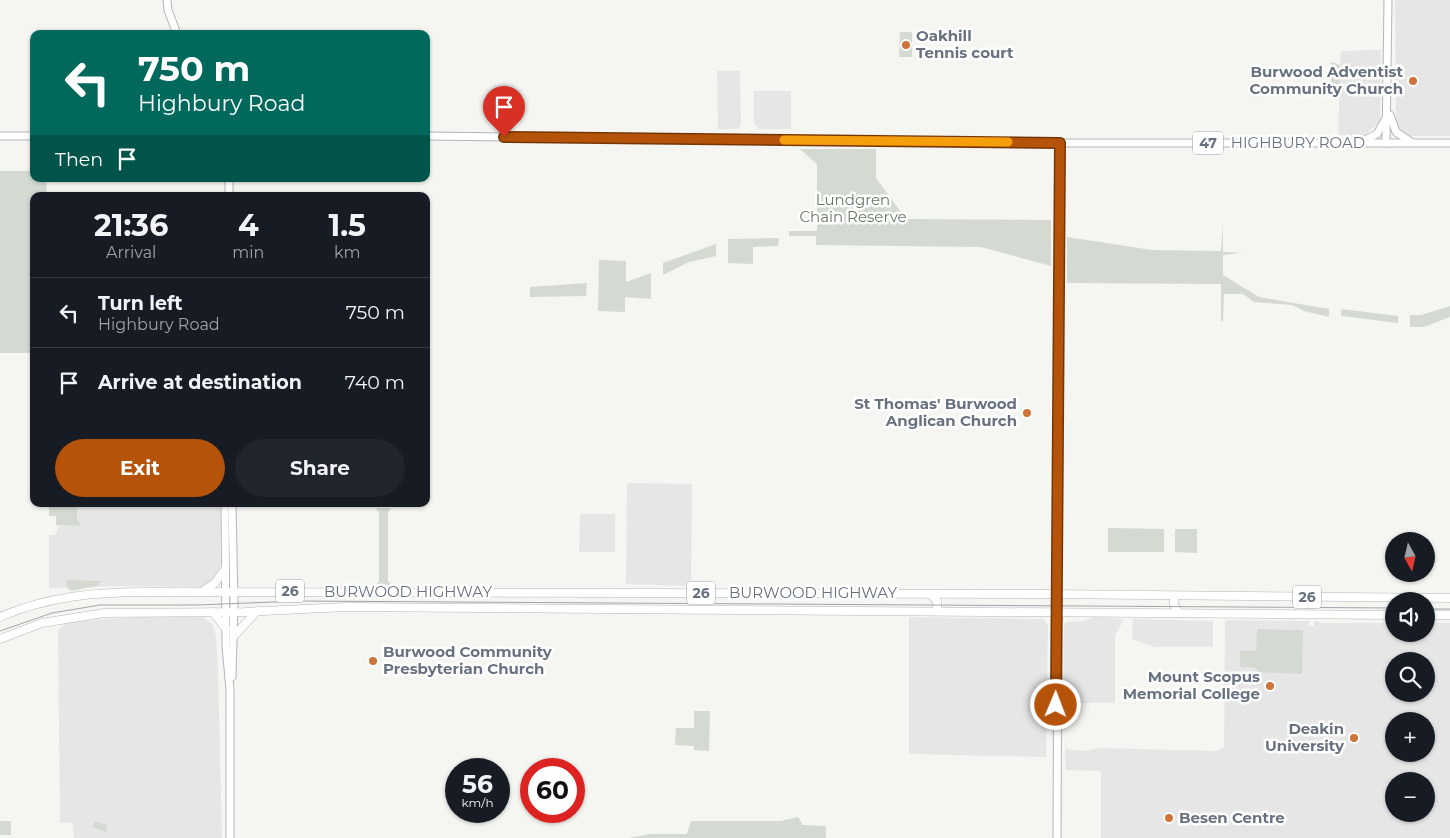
<!DOCTYPE html>
<meta charset="utf-8">
<style>
:root{--surface:#171b24;--page:#20242c;--text:#f1f3f6;--muted:#9ea1a6;--line:#363941;--accent:#b45309}
body{margin:0;font-family:Montserrat,sans-serif;background:var(--page);color:var(--text);height:100vh;display:flex;flex-direction:column;font-size:19px;white-space:nowrap}
*{box-sizing:border-box;margin:0}
p{font-size:16px;color:var(--muted)}
.icon{flex:none;width:28px;height:28px;fill:none;stroke:currentColor;stroke-width:2;stroke-linecap:round;stroke-linejoin:round}
.map{position:relative;flex:1;overflow:hidden}
.sheet{position:absolute;left:30px;top:192px;width:400px;height:315px;display:flex;flex-direction:column;background:var(--surface);border-radius:10px;box-shadow:0 1px 4px #0004}
.sheet>*{flex:none}
.hud{position:absolute;left:30px;top:30px;width:400px;height:152px;border-radius:10px;box-shadow:0 1px 4px #0004;background:#00695c;color:#fff;overflow:hidden}
.needle{width:32px;rotate:172deg}
.buttons{position:absolute;left:1385px;top:532px;display:grid;gap:10px}
.buttons a{display:grid;place-items:center;width:50px;height:50px;border-radius:50%;background:var(--surface);box-shadow:0 1px 4px #0004;font-size:25px}
.speed{position:absolute;left:445px;top:758px;display:flex;gap:10px;font-size:25px;font-weight:700;text-align:center}
.speed>*{display:grid;place-content:center;width:65px;height:65px;border-radius:50%;background:var(--surface);box-shadow:0 1px 4px #0004;line-height:1}
.speed small{font-size:12px;font-weight:400}
.speed .limit{border:8px solid #d22;background:#fff;color:#111}
.pin{position:absolute;display:grid;place-items:center;width:42px;height:42px;color:#fff;margin:-51px -21px;border-radius:50% 50% 50% 0;rotate:-45deg;box-shadow:0 0 5px #0007}
.pin .icon{rotate:45deg}
.me{position:absolute;width:55px;margin:-28px;rotate:1deg;stroke-linejoin:round;filter:drop-shadow(0 0 4px #0008)}
.turn{display:flex;align-items:center;gap:18px;height:105px;padding:0 25px;font-size:22px}
.turn .icon{width:65px;height:65px;stroke-width:2.5}
.turn b{display:block;font-size:35px;line-height:42px}
.then{display:flex;align-items:center;height:48px;padding:0 25px;background:#0003;gap:10px;font-size:19px}
.eta{display:flex;justify-content:space-evenly;align-items:center;height:85px;text-align:center}
.eta b{font-size:30px;font-weight:700;line-height:35px}
.primary-button{display:flex;gap:10px;margin-top:auto;padding:10px 25px}
.primary-button a{flex:1;height:58px;border-radius:30px;background:var(--accent);color:#fff;font-size:20px;font-weight:700;line-height:58px;text-align:center}
.primary-button a+a{background:var(--page);color:var(--text)}
ul{padding:0;list-style:none}
li{display:flex;align-items:center;gap:15px;height:70px;padding:0 25px;border-top:1px solid var(--line)}
li div{flex:1}
li b{display:block;font-size:19px}
li em{font-style:normal}
.map>svg:first-child{display:block}
</style>
<div class="map">
<svg width="1450" height="838" viewBox="0 0 1450 838">
<rect width="100%" height="100%" fill="#f5f5f2"/>
<g fill="#e6e6e6" fill-rule="evenodd">
<path d="M 1395,0 L 1450,0 L 1450,136 L 1411,136 L 1405,134 L 1396,125 Z"/>
<path d="M 1381,50 L 1380,121 L 1364,136 L 1338,135 L 1341,51 Z"/>
<path d="M 717,71 L 740,71 L 741,125 L 738,129 L 718,129 Z"/>
<path d="M 754,91 L 791,91 L 791,129 L 759,129 L 754,123 Z"/>
<path d="M 627,483 L 692,484 L 691,583 L 689,586 L 626,584 Z"/>
<path d="M 76,504 L 220,504 L 220,573 L 215,580 L 205,587 L 109,586 L 49,588 L 49,535 L 55,535 L 59,526 L 76,525 Z"/>
<path d="M 580,514 L 615,514 L 615,552 L 579,552 Z"/>
<path d="M 138,617 L 203,617 L 213,625 L 216,636 L 218,670 L 222,838 L 74,838 L 73,823 L 60,823 L 58,630 L 65,624 L 79,621 Z"/>
<path d="M 909,617 L 1044,619 L 1048,626 L 1046,757 L 909,754 Z"/>
<path d="M 1096,617 L 1122,619 L 1123,621 L 1115,635 L 1115,703 L 1063,703 L 1064,625 L 1066,622 L 1084,621 Z"/>
<path d="M 1133,619 L 1213,621 L 1213,647 L 1155,647 L 1132,639 Z"/>
<path d="M 1227,620 L 1309,621 L 1309,626 L 1314,626 L 1314,621 L 1317,621 L 1320,623 L 1394,623 L 1394,634 L 1426,634 L 1426,623 L 1450,623 L 1450,838 L 1101,838 L 1101,771 L 1066,770 L 1065,749 L 1083,751 L 1101,748 L 1216,751 L 1224,747 L 1225,623 ZM 1394,661 L 1426,661 L 1426,694 L 1394,694 ZM 1394,721 L 1426,721 L 1426,754 L 1394,754 ZM 1394,781 L 1426,781 L 1426,814 L 1394,814 Z"/>
</g>
<g fill="#d4dad2">
<path d="M 900,32 L 912,32 L 912,57 L 899,57 Z"/>
<path d="M 1331,62 L 1340,65 L 1340,98 L 1331,98 Z"/>
<path d="M 800,149 L 876,149 L 876,178 L 906,219 L 1051,220 L 1051,266 L 981,247 L 816,245 L 816,236 L 789,236 L 789,231 L 817,231 L 817,164 Z"/>
<path d="M 0,171 L 34,171 L 34,179 L 46,179 L 47,196 L 34,196 L 34,353 L 0,353 Z"/>
<path d="M 1223,222 L 1223,252 L 1242,253 L 1223,255 L 1223,275 L 1259,297 L 1329,309 L 1329,317 L 1304,311 L 1292,305 L 1254,302 L 1243,294 L 1224,294 L 1223,321 L 1221,321 L 1221,284 L 1067,283 L 1067,237 L 1152,250 L 1221,251 Z"/>
<path d="M 779,238 L 778,246 L 753,247 L 753,264 L 728,263 L 728,239 Z"/>
<path d="M 716,244 L 716,256 L 689,262 L 663,275 L 663,263 Z"/>
<path d="M 599,260 L 626,261 L 626,282 L 651,273 L 651,299 L 625,297 L 625,312 L 598,311 Z"/>
<path d="M 587,283 L 586,296 L 530,297 L 530,287 Z"/>
<path d="M 1450,306 L 1450,317 L 1424,327 L 1410,327 L 1410,315 L 1421,315 Z"/>
<path d="M 1341,309 L 1398,316 L 1398,323 L 1341,316 Z"/>
<path d="M 49,504 L 77,504 L 77,520 L 81,524 L 79,526 L 56,525 L 56,516 L 49,516 Z"/>
<path d="M 375,508 L 391,508 L 388,512 L 388,581 L 392,585 L 376,585 L 379,581 L 379,512 Z"/>
<path d="M 1108,528 L 1164,529 L 1164,552 L 1108,552 Z"/>
<path d="M 1175,529 L 1197,529 L 1197,553 L 1175,552 Z"/>
<path d="M 66,580 L 102,581 L 97,586 L 71,591 L 67,588 Z"/>
<path d="M 1257,629 L 1303,630 L 1302,674 L 1257,672 L 1256,668 L 1240,667 L 1240,651 L 1256,651 Z"/>
<path d="M 694,711 L 710,711 L 709,751 L 694,750 L 694,746 L 675,745 L 676,728 L 694,728 Z"/>
<path d="M 798,817 L 803,825 L 826,826 L 826,838 L 629,838 L 650,834 L 687,834 L 691,821 L 781,821 Z"/>
<rect x="0" y="821" width="11" height="14"/>
<path d="M 95,822 L 106,824 L 107,832 L 92,827 Z"/>
</g>
<g fill="none" stroke-linecap="round" stroke-linejoin="round">
<g stroke="#b3b5ba" stroke-width="9">
<g id="primary">
<path d="M 167,0 L 168,10 L 177,34"/>
<path d="M 1390,115 L 1396,132 L 1411,142"/>
<path d="M 0,136 L 34,136"/>
<path d="M 426,136 L 1053,143 L 1450,143"/>
<path d="M 1361,142 L 1377,134 L 1385,120"/>
<path d="M 1386,143 L 1388,0"/>
<path d="M 229,179 L 229,196"/>
<path d="M 225,504 L 226,646 L 230,690 L 230,838"/>
<path d="M 232,677 L 234,603 L 232,504"/>
<path d="M 1057,838 L 1060,143"/>
</g>
</g>
<g stroke="#b4b6ba" stroke-width="9">
<g id="highway">
<path d="M 203,591 L 215,583 L 225,569"/>
<path d="M 930,594 L 937,601 L 937,611"/>
<path d="M 1174,596 L 1174,605 L 1179,613"/>
<path d="M 213,612 L 226,629"/>
<path d="M 1426,615 L 1450,615"/>
<path d="M 0,617 C 48,596 97,592 149,592 L 1046,594 L 1450,598"/>
<path d="M 234,636 L 257,611"/>
<path d="M 0,639 L 42,623 L 104,613 L 246,612 L 345,607 L 1394,615"/>
</g>
</g>
<use href="#primary" stroke="#fff" stroke-width="7"/>
<use href="#highway" stroke="#fff" stroke-width="8"/>
<g stroke="#a1a5ab" stroke-width="1">
<path d="M 1426,609 L 1450,609"/>
<path d="M 0,631 L 52,613 L 100,605 L 197,605 L 299,601 L 1394,608"/>
</g>
</g>
<g fill="none" stroke-linecap="round" stroke-linejoin="round">
<g stroke="#753606" stroke-width="12">
<path id="route" d="M 504,137 L 1060,143 L 1056,705"/>
</g>
<use href="#route" stroke="#b45309" stroke-width="9"/>
<path stroke="#f59e0b" stroke-width="9" d="M 784,140 L 1008,142"/>
</g>
<g fill="#ce733a" stroke="#fff" stroke-width="2">
<circle cx="906" cy="45" r="5"/>
<circle cx="1413" cy="81" r="5"/>
<circle cx="1027" cy="413" r="5"/>
<circle cx="373" cy="661" r="5"/>
<circle cx="1270" cy="686" r="5"/>
<circle cx="1354" cy="738" r="5"/>
<circle cx="1169" cy="818" r="5"/>
</g>
<g text-anchor="middle" stroke-width="5" stroke-linejoin="round" paint-order="stroke">
<g fill="#fff" stroke="#959ca6" stroke-width="1">
<rect x="1193" y="131.5" width="30" height="23" rx="4"/>
<rect x="276" y="579.5" width="28" height="23" rx="4"/>
<rect x="687" y="581.5" width="28" height="23" rx="4"/>
<rect x="1293" y="585.5" width="28" height="23" rx="4"/>
</g>
<g font-size="14" font-weight="bold" fill="#687180">
<text x="1208" y="148">47</text>
<text x="290" y="596">26</text>
<text x="701" y="598">26</text>
<text x="1307" y="602">26</text>
</g>
<g font-size="15" font-weight="bold" fill="#687180" stroke="#fff" text-anchor="end">
<text x="916" y="41" text-anchor="start">Oakhill<tspan x="916" dy="17">Tennis court</tspan></text>
<text x="1403" y="77">Burwood Adventist<tspan x="1403" dy="17">Community Church</tspan></text>
<text x="1017" y="409">St Thomas' Burwood<tspan x="1017" dy="17">Anglican Church</tspan></text>
<text x="383" y="657" text-anchor="start">Burwood Community<tspan x="383" dy="17">Presbyterian Church</tspan></text>
<text x="1260" y="682">Mount Scopus<tspan x="1260" dy="17">Memorial College</tspan></text>
<text x="1344" y="734">Deakin<tspan x="1344" dy="17">University</tspan></text>
<text x="1179" y="823" text-anchor="start">Besen Centre</text>
</g>
<g font-size="15" fill="#687180" stroke="#fff">
<text x="1298" y="148">HIGHBURY ROAD</text>
<text x="408" y="597">BURWOOD HIGHWAY</text>
<text x="813" y="598">BURWOOD HIGHWAY</text>
</g>
<g font-size="15" fill="#677866" stroke="#fff">
<text x="853" y="205">Lundgren<tspan x="853" dy="17">Chain Reserve</tspan></text>
</g>
</g>
</svg>
<div class="buttons">
<a><svg class="needle" viewBox="-14 -14 28 28"><path d="M0-13l5 13h-10z" fill="#e53935"/><path d="M0 13l5-13h-10z" fill="#9ea1a6"/></svg></a>
<a><svg class="icon" aria-label="sound" viewBox="0 0 24 24"><path d="M4 9h4l5-4v14l-5-4H4zM17 9q2 3 0 6"/></svg></a>
<a><svg class="icon" aria-label="search" viewBox="0 0 24 24"><circle cx="10" cy="10" r="6"/><path d="M15 15l6 6"/></svg></a>
<a>+</a>
<a>−</a>
</div>
<div class="speed"><div>56<small>km/h</small></div><div class="limit">60</div></div>
<div class="pin" style="left:504px;top:137px;background:#d93025"><svg class="icon" aria-label="arrive" viewBox="0 0 24 24"><path d="M6 21V4h12l-3 4 3 4H6"/></svg></div>
<svg class="me" style="left:1056px;top:705px" viewBox="-20 -20 40 40"><circle r="17" fill="#b45309" stroke="#fff" stroke-width="3"/><path d="M0-11L8 9 0 5-8 9z" fill="#fff"/></svg>
<div class="hud">
<div class="turn"><svg class="icon" aria-label="left" viewBox="0 0 24 24"><path d="M17 20v-9H6M10 6l-5 5 5 5"/></svg><div><b>750 m</b>Highbury Road</div></div>
<div class="then">Then<svg class="icon" aria-label="arrive" viewBox="0 0 24 24"><path d="M6 21V4h12l-3 4 3 4H6"/></svg></div>
</div>
<section class="sheet">
<div class="eta">
<div><b>21:36</b><p>Arrival</p></div>
<div><b>4</b><p>min</p></div>
<div><b>1.5</b><p>km</p></div>
</div>
<ul>
<li><svg class="icon" aria-label="left" viewBox="0 0 24 24"><path d="M17 20v-9H6M10 6l-5 5 5 5"/></svg><div><b>Turn left</b><p>Highbury Road</p></div><em>750 m</em></li>
<li><svg class="icon" aria-label="arrive" viewBox="0 0 24 24"><path d="M6 21V4h12l-3 4 3 4H6"/></svg><div><b>Arrive at destination</b></div><em>740 m</em></li>
</ul>
<div class="primary-button"><a>Exit</a><a>Share</a></div>
</section>
</div>
